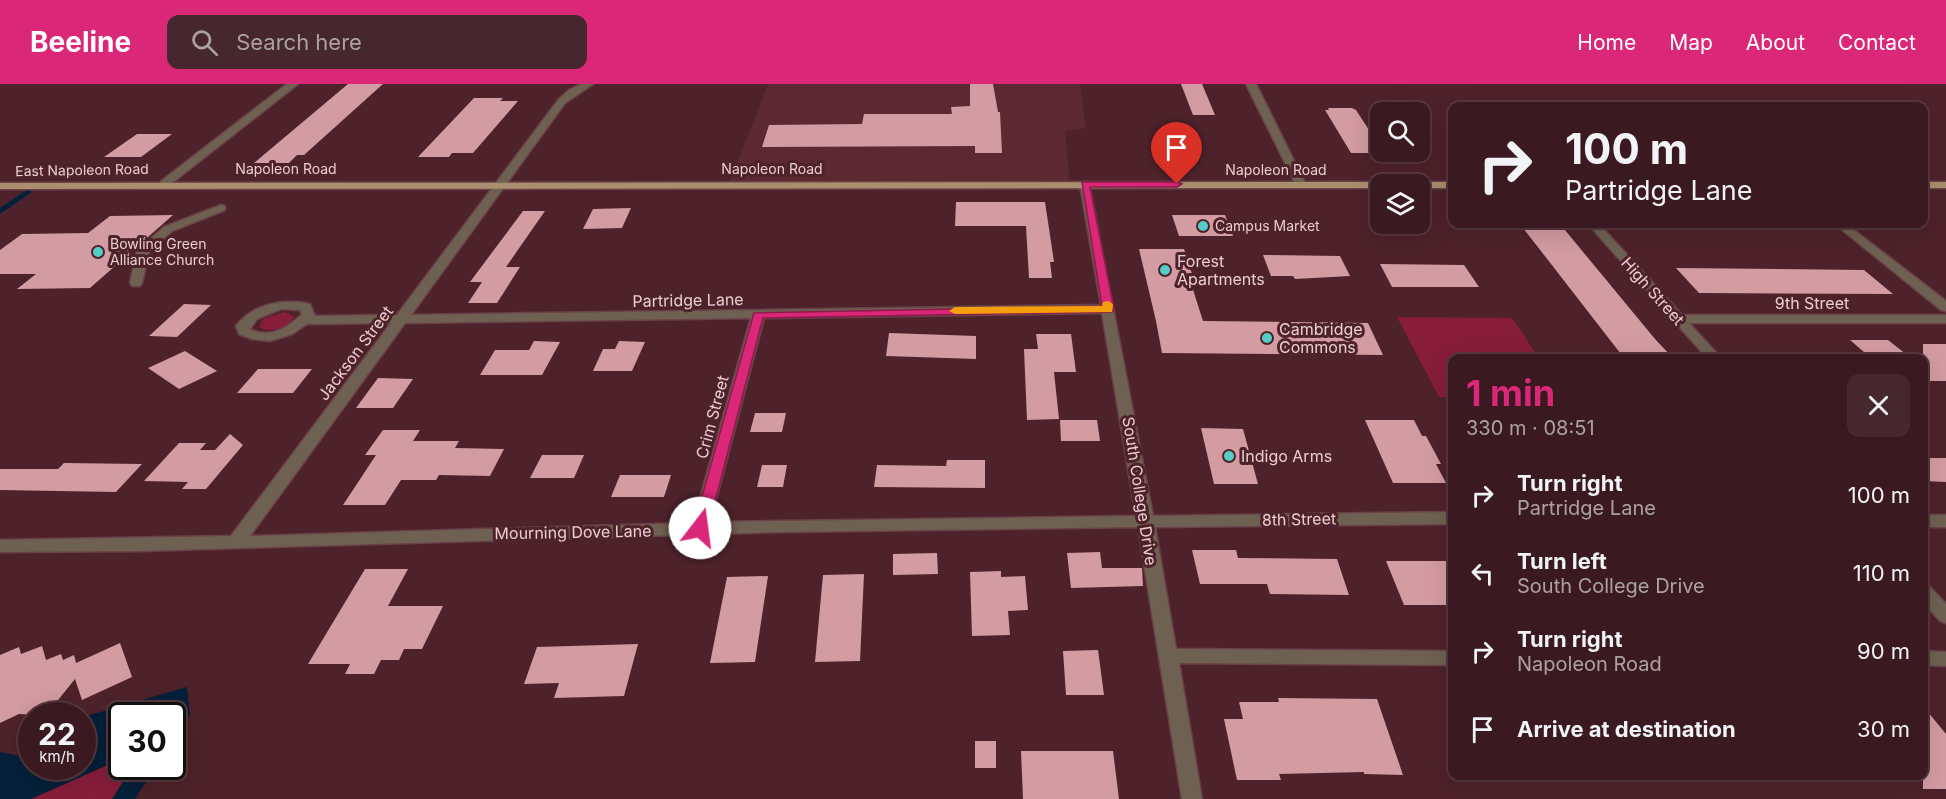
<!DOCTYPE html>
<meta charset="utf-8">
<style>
:root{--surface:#3a1a20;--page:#45272d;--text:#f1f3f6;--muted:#aba1a5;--line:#54383e;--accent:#db2777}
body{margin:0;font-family:Inter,sans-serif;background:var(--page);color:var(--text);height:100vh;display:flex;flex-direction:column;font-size:22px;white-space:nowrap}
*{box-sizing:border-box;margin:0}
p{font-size:20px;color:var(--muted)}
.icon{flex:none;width:33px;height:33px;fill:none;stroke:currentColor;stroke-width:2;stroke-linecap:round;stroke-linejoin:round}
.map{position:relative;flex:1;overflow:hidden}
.panel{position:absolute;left:1448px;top:270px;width:480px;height:426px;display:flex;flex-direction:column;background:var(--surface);border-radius:12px;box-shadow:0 6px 24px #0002,0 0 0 2px var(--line)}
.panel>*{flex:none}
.banner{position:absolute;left:1448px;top:18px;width:480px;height:126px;border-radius:12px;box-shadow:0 6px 24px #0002,0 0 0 2px var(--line);background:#3a1a20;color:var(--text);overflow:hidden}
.buttons{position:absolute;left:1370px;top:18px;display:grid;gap:12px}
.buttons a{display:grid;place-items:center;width:60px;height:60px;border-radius:12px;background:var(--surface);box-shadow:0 6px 24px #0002,0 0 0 2px var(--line);font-size:30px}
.speed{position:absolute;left:18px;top:618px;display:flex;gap:12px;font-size:30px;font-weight:700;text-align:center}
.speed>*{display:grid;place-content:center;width:78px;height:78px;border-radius:50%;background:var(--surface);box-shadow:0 6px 24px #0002,0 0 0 2px var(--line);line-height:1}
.speed small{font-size:15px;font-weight:400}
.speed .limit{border:3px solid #111;border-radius:9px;background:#fff;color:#111}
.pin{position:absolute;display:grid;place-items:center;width:51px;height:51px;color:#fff;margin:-62px -26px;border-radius:50% 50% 50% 0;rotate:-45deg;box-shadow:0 0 6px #0007}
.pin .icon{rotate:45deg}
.me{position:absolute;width:66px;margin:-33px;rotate:15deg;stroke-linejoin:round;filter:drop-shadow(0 0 4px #0008)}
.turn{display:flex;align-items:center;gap:21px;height:126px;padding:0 18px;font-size:27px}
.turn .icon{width:78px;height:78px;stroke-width:2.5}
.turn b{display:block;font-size:42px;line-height:51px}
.round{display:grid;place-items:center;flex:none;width:63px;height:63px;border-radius:12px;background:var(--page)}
.overview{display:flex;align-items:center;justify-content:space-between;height:102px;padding:0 18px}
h1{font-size:36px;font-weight:700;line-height:45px;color:var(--accent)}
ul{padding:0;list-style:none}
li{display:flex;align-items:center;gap:18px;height:78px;padding:0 18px}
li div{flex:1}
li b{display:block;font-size:22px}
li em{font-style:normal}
header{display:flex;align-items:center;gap:36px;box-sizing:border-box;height:84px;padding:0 30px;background:var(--accent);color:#fff}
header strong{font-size:28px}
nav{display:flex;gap:33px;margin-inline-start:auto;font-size:21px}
.search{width:420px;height:54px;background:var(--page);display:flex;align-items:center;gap:15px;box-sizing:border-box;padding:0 21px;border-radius:12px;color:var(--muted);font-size:22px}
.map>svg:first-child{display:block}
</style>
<header>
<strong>Beeline</strong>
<div class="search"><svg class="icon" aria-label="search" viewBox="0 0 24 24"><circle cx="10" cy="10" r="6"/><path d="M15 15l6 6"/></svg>Search here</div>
<nav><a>Home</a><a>Map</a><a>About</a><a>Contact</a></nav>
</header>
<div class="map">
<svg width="1946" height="715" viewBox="0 0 1946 715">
<rect width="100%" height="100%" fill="#4e222a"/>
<path fill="#5c2832" d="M 768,0 L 1080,0 L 1086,44 L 1065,48 L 1069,89 L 1068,101 L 729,100 Z"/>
<g fill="#871d3a">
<path d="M 285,228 L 294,233 C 289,245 270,250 259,243 L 264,234 Z"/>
<path d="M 1397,233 L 1512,234 L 1539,274 L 1452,274 L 1452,313 L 1439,313 Z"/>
<path d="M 114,678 L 126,693 L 112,715 L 31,715 Z"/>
</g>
<path fill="#05203a" d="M 187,603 L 190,631 L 173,657 L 172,632 L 122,632 L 122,682 L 156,683 L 135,715 L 112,715 L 126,693 L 114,678 L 31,715 L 0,715 L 0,668 L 25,673 L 31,672 L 32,682 L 82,682 L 83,633 Z"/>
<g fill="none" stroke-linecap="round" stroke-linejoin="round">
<path stroke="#05203a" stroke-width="5" d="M 0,127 L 28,108"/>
</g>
<g fill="#d39ba2">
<path d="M 348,0 L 383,0 L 304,71 L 297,71 L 289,79 L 254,79 Z"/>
<path d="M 970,0 L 993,0 L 998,28 L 1000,28 L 1002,69 L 975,69 L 975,62 L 762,63 L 769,41 L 862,40 L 864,30 L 952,30 L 951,23 L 970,22 Z"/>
<path d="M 1181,0 L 1202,0 L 1215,31 L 1193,31 Z"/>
<path d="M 474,14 L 503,14 L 500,17 L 518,17 L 473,69 L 452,69 L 449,73 L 418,73 Z"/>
<path d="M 1328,24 L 1352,24 L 1356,26 L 1380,63 L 1380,68 L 1384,69 L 1351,69 L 1325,26 L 1329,26 Z"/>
<path d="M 137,50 L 172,50 L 141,73 L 104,73 Z"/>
<path d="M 956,118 L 1045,118 L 1054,178 L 1050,178 L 1052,194 L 1029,194 L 1026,142 L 955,142 Z"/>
<path d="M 631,124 L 622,144 L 583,145 L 593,125 Z"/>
<path d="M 523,127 L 545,127 L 506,183 L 520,183 L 497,219 L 468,219 L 482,198 L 470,198 Z"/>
<path d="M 173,131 L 90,204 L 17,205 L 36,190 L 0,190 L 0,166 L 22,150 L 88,149 L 110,132 Z"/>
<path d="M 1172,131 L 1225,131 L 1233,152 L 1179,152 Z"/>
<path d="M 1520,140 L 1560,140 L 1655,255 L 1673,274 L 1624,274 Z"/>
<path d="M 1139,165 L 1184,165 L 1192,190 L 1188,190 L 1203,237 L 1368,239 L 1383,271 L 1162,269 L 1156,237 Z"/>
<path d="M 1263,171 L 1340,172 L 1350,192 L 1295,195 L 1293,192 L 1271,192 Z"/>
<path d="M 1380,180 L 1464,181 L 1479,203 L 1392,203 Z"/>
<path d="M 1676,184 L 1864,186 L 1893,210 L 1699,209 Z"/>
<path d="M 184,220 L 211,221 L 177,253 L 149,252 Z"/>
<path d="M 889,249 L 976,252 L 976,275 L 886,272 Z"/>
<path d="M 1036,250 L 1071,250 L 1076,288 L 1054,288 L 1059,335 L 1027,336 L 1024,265 L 1038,265 Z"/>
<path d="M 1850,256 L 1888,256 L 1911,274 L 1871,274 Z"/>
<path d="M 534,257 L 560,258 L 542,291 L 480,291 L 495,266 L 529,266 Z"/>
<path d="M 619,257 L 645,258 L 632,287 L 593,287 L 603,265 L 615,265 Z"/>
<rect x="1923" y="260" width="23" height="37"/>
<path d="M 185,267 L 217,287 L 179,305 L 148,284 Z"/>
<path d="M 258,285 L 312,285 L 293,309 L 237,309 Z"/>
<path d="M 378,294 L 413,295 L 393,324 L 356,324 Z"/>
<path d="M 755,329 L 786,329 L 782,348 L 750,348 Z"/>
<path d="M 1060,336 L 1097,336 L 1100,357 L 1061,357 Z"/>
<path d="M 1365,336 L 1414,336 L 1422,352 L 1426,352 L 1441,380 L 1436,380 L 1446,399 L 1393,399 Z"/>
<path d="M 1201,344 L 1243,345 L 1258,400 L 1214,400 Z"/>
<path d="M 383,346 L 420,346 L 413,357 L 459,357 L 455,364 L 504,365 L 490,392 L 439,391 L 436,396 L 401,396 L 385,421 L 343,421 L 376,371 L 365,371 Z"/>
<path d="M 230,350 L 243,361 L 206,405 L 182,405 L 188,398 L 144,397 L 179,359 L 206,359 L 200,366 L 215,366 Z"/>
<path d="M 542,371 L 584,371 L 574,394 L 530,394 Z"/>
<path d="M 1923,374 L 1946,374 L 1946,398 L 1923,397 Z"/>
<path d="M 947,376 L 985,376 L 985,404 L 874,403 L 877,381 L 946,382 Z"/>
<path d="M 64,379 L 142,380 L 116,408 L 0,406 L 0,385 L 58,385 Z"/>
<path d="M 762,381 L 787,381 L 783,403 L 757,403 Z"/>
<path d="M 620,391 L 671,391 L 664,413 L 611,413 Z"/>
<path d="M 1192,466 L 1236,466 L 1238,474 L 1337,475 L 1349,511 L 1270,510 L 1267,500 L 1200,500 Z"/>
<path d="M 1100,468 L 1102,484 L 1142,484 L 1143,502 L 1071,504 L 1067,469 Z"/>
<path d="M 937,469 L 938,490 L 893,491 L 893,470 Z"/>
<path d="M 1386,477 L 1452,477 L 1452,521 L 1404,521 Z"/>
<path d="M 365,485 L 408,485 L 388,522 L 443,522 L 422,565 L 404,565 L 399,576 L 381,576 L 374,590 L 345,590 L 350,580 L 308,580 Z"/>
<path d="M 1001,487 L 1001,493 L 1025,492 L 1028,526 L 1008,527 L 1010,551 L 972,552 L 970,488 Z"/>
<path d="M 864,490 L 860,577 L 815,578 L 823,491 Z"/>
<path d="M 768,492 L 755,578 L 710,579 L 727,493 Z"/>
<path d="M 120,559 L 132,593 L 82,616 L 75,595 L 50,626 L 38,631 L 19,630 L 0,639 L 0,571 L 19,563 L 21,570 L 42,562 L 46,576 L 61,570 L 63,576 L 74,571 L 76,579 Z"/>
<path d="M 638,560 L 624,612 L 554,614 L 559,599 L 524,600 L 537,563 Z"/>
<path d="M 1098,566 L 1104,611 L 1066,611 L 1063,567 Z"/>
<path d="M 1278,614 L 1377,615 L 1403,691 L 1364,690 L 1364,688 L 1279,690 L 1281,696 L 1237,696 L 1224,635 L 1243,635 L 1239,618 L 1279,618 Z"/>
<path d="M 1923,622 L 1946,650 L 1946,705 L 1923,705 Z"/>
<rect x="975" y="657" width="21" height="27"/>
<path d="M 1021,667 L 1113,667 L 1119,715 L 1023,715 Z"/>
</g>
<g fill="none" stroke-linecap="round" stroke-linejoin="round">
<g stroke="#6a4148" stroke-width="3">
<g id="minor">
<path d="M 287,0 L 298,0 L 168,102 L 160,102 L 160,98 Z"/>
<path d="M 581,0 L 593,0 L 565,19 L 411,231 L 1101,221 L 1080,101 L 1085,98 L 1089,99 L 1153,432 L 1452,428 L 1452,440 L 1155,443 L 1176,565 L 1452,567 L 1452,581 L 1179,579 L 1202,715 L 1182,715 L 1138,443 L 779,448 L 139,467 L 0,468 L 0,456 L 231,452 L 391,239 L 307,240 L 292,250 L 270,257 L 252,255 L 239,250 L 236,242 C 253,220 283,214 310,220 L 315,232 L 397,231 L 559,15 L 569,6 ZM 281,225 L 300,226 L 302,230 C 288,244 269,255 250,245 L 257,235 ZM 1102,229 L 1136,432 L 710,438 L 764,234 ZM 751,234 L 693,439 L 250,452 L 405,239 Z"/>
<path d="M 1246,0 L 1256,0 L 1306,101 L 1305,103 L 1301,104 L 1296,101 Z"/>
<path d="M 221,121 L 225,122 L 225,126 L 172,147 L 149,168 L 142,199 L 140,202 L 132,202 L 130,199 L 137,167 L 164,143 Z"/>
<path d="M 1588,140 L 1599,140 L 1682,231 L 1946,231 L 1946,239 L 1689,239 L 1721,274 L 1707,274 Z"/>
<path d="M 1835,140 L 1846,140 L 1946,217 L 1946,227 L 1941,226 Z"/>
<rect x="1923" y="431" width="23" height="12"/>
<path d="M 1923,500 L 1929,502 L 1946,520 L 1946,539 L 1940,537 L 1923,518 Z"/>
<path d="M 1923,567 L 1946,568 L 1946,582 L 1923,581 Z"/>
</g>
</g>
<g stroke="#6a4148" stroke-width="3">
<g id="major">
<path d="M 1380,98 L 1385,100 L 1380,100 L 1380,104 L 0,105 L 0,99 Z"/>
<path d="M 1419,98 L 1452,98 L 1452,104 L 1419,104 L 1419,100 L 1414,100 Z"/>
<rect x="1923" y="98" width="23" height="6"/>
</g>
</g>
<use href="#minor" fill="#6f6151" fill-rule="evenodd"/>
<use href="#major" fill="#ab8e6e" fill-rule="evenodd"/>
</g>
<path fill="#db2777" stroke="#8e194d" stroke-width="1.5" d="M 1082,98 L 1177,98 L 1182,100 L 1177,103 L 1090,103 L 1114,225 L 1112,228 L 763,234 L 708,444 L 700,450 L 695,448 L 693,444 L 754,229 L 1102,222 Z"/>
<path fill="#f59e0b" d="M 1108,217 L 1113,220 L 1112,228 L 955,230 L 949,227 L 955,223 L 1102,222 L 1103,218 Z"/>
<g fill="#54cdc7" stroke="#4e222a" stroke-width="2">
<circle cx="1203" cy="142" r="6"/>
<circle cx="98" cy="168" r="6"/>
<circle cx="1165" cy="186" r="6"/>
<circle cx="1267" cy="254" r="6"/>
<circle cx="1229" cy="372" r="6"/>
</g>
<g text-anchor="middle" stroke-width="6" stroke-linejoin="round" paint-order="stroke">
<g font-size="14" fill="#ebced1" stroke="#4e222a">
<text x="286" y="90">Napoleon Road</text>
<text x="772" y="90">Napoleon Road</text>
<text transform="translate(82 86) rotate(-1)" y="5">East Napoleon Road</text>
<text x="1276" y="91">Napoleon Road</text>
</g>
<g font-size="14" fill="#ebced1" stroke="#4e222a" text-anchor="start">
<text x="1215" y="147">Campus Market</text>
<text x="110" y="165">Bowling Green<tspan x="110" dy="16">Alliance Church</tspan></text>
</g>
<g font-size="16" fill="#ebced1" stroke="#4e222a" text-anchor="start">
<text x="1177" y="183">Forest<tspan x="1177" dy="18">Apartments</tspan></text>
<text x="1279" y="251">Cambridge<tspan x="1279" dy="18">Commons</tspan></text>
<text x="1241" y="378">Indigo Arms</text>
</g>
<g font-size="16" fill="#ebced1" stroke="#4e222a">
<text transform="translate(1653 207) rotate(48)" y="6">High Street</text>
<text transform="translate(688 216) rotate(-1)" y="6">Partridge Lane</text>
<text x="1812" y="225">9th Street</text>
<text transform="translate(355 269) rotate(-53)" y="6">Jackson Street</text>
<text transform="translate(712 333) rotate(-75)" y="6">Crim Street</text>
<text transform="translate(1140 407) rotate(81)" y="6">South College Drive</text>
<text transform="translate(1299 435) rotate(-1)" y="6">8th Street</text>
<text transform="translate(573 448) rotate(-1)" y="6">Mourning Dove Lane</text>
</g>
</g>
</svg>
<div class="buttons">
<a><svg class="icon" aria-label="search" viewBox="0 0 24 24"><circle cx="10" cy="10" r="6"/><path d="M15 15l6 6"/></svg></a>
<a><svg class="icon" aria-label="layers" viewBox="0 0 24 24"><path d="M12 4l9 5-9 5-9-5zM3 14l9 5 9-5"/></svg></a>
</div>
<div class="speed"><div>22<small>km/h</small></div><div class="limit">30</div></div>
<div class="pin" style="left:1177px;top:100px;background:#d93025"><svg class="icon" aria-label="arrive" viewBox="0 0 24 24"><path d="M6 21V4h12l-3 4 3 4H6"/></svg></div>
<svg class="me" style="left:700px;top:444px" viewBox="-20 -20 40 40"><circle r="19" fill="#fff"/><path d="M0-13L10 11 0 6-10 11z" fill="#db2777"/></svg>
<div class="banner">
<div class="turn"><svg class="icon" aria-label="right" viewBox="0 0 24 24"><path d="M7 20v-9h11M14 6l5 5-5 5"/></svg><div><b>100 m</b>Partridge Lane</div></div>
</div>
<section class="panel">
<div class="overview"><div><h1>1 min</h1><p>330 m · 08:51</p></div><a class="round"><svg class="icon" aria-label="close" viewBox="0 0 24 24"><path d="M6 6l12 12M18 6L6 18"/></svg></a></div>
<ul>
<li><svg class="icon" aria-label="right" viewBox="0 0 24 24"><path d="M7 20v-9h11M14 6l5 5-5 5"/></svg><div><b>Turn right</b><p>Partridge Lane</p></div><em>100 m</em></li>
<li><svg class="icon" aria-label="left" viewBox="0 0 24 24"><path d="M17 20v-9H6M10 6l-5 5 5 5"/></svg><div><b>Turn left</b><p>South College Drive</p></div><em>110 m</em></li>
<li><svg class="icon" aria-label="right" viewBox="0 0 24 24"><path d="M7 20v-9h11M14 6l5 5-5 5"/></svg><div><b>Turn right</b><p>Napoleon Road</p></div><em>90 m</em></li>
<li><svg class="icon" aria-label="arrive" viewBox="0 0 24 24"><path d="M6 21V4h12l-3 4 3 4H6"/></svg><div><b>Arrive at destination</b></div><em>30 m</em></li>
</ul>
</section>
</div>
